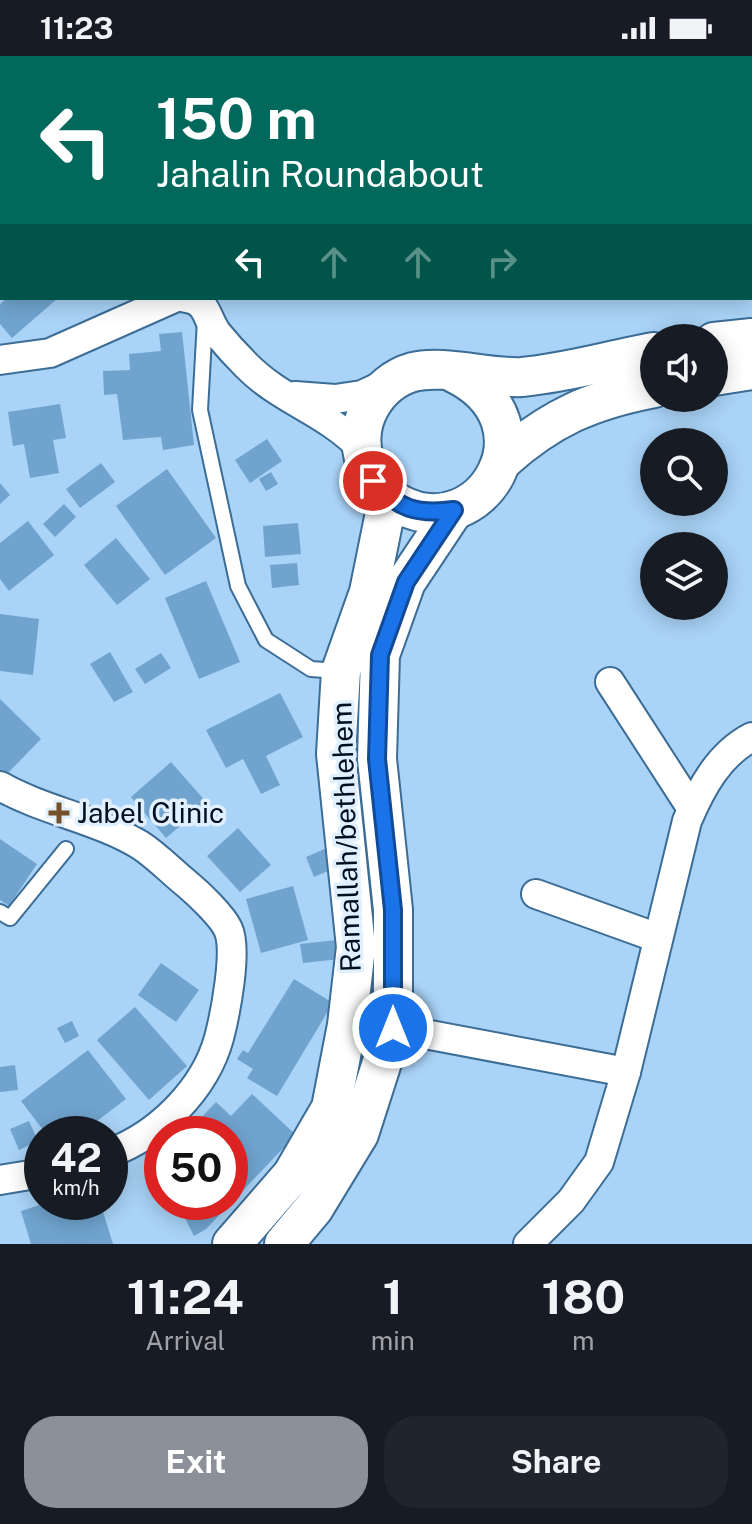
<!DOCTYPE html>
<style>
:root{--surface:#171b24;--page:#20242c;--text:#f1f3f6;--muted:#9ea1a6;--accent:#8c9099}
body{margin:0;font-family:"Public Sans",sans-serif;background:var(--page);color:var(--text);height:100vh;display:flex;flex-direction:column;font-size:30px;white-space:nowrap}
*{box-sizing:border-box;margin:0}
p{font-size:26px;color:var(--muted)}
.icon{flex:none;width:44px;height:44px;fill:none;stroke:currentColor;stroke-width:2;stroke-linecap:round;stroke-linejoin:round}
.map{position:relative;height:1188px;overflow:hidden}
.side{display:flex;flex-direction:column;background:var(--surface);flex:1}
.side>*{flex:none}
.banner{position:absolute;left:0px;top:0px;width:752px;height:244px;box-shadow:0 4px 20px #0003;background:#00695c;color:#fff;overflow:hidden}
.fabs{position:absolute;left:640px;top:268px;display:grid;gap:16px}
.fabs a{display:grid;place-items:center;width:88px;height:88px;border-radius:50%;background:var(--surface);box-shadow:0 4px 20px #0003;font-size:40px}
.speed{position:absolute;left:24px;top:1060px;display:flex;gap:16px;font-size:40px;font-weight:700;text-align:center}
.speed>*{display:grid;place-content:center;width:104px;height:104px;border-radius:50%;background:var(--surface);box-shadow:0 4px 20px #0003;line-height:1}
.speed small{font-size:20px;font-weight:400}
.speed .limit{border:12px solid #d22;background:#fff;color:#111}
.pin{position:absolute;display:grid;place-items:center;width:68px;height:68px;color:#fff;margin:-34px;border:4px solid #fff;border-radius:50%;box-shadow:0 2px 8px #0007}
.me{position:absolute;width:88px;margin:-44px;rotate:0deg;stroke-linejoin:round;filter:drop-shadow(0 0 6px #0008)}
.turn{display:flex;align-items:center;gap:28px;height:168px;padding:0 24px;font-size:36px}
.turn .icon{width:104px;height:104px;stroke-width:2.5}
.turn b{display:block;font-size:56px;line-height:68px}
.lanes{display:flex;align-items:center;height:76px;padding:0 24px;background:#0003;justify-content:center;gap:40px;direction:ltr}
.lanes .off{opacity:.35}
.eta{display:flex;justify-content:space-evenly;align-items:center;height:136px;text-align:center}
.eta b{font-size:48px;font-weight:700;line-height:56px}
.cta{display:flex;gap:16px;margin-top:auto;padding:16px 24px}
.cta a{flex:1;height:92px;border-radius:32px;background:var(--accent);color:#fff;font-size:32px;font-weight:700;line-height:92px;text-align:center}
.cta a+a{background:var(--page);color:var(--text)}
.status{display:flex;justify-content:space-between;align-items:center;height:56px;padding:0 40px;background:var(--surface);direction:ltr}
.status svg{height:22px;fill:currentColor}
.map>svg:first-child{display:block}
</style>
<div class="status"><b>11:23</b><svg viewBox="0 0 49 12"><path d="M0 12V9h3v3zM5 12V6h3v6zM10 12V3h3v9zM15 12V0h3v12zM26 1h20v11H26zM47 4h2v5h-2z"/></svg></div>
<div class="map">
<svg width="752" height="1188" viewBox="0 0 752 1188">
<rect width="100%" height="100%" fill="#a9d3f7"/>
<g fill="#70a4cf">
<path d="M 7,242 L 58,242 L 12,282 L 0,268 L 0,248 Z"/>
<path d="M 182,276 L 194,389 L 163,394 L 161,381 L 123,384 L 117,338 L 104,339 L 103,315 L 130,314 L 129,298 L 161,295 L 159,278 Z"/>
<path d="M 60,348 L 66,382 L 53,384 L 59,417 L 30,422 L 24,388 L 13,390 L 8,356 Z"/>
<path d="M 267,383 L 282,405 L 250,427 L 235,404 Z"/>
<path d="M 101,407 L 115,426 L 80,452 L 66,433 Z"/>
<path d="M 167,413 L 216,482 L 165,519 L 116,450 Z"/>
<path d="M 271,416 L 278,428 L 266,435 L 259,423 Z"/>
<path d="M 0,427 L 10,439 L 0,448 Z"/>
<path d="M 64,448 L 76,461 L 55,481 L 43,468 Z"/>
<path d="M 28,465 L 54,499 L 9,535 L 0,523 L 0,487 Z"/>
<path d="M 298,467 L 301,498 L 265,501 L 263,470 Z"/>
<path d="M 116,482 L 150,523 L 117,549 L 84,509 Z"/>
<path d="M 297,507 L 299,529 L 272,532 L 270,509 Z"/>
<path d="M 206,525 L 240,606 L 199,623 L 165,542 Z"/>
<path d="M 0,558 L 39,563 L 33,619 L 0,615 Z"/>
<path d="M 110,596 L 133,636 L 114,646 L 90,608 Z"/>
<path d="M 161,597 L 171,612 L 145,628 L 135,613 Z"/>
<path d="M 280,637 L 303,681 L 266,700 L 280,729 L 261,738 L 243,703 L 226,712 L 206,674 Z"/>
<path d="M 0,643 L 41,683 L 4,721 L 0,717 Z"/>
<path d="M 171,706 L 207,747 L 166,782 L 131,741 Z"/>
<path d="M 238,772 L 271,809 L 240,836 L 207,800 Z"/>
<path d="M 0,783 L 37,808 L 9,850 L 0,844 Z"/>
<path d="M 329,791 L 337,811 L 314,821 L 306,801 Z"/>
<path d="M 293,830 L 308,884 L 261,897 L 246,843 Z"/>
<path d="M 337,884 L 340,903 L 303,907 L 300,888 Z"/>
<path d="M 161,907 L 199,934 L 176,966 L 138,939 Z"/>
<path d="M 294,923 L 333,947 L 277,1040 L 247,1022 L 253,1013 L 237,1003 L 243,994 L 248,997 Z"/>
<path d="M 135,951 L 187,1010 L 149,1044 L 97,984 Z"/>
<path d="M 72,965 L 79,980 L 65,987 L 57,972 Z"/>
<path d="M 88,994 L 126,1043 L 80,1078 L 46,1078 L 21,1045 Z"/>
<path d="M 15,1009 L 18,1034 L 0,1036 L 0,1011 Z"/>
<path d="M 252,1038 L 296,1079 L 206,1173 L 194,1180 L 177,1146 L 230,1146 L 230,1078 L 186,1078 L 216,1046 L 231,1060 Z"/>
<path d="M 29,1065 L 38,1085 L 19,1094 L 10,1073 Z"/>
<path d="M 49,1146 L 100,1146 L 113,1188 L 31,1188 L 21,1155 Z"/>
</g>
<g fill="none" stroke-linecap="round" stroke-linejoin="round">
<g stroke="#3b6d96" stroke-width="18">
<g id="service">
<path d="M 205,264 L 200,354 L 238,530 L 266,584 L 311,613 L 338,615"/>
<path d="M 0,856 L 10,862 L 66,793"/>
</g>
</g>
<g stroke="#3b6d96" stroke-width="32">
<g id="minor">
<path d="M 183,0 L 183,2"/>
<path d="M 53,2 L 56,0"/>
<path d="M 0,49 L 2,48"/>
<path d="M 186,242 C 208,245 206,262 217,277 C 226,288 236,299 246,309 C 281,345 326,355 362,393"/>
<path d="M 0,304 L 50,297 L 174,242"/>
<path d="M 295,340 L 335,343 L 362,339 L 390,326"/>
<path d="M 610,626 L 692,753"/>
<path d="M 0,730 C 44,755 97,763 140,789 C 157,800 172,816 187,828 C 199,838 222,860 228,873 C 238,894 225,959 219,982 C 205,1033 159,1079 110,1097"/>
<path d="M 536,838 L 658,882"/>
<path d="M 393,972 L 626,1016"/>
<path d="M 0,1124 L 42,1117"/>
<path d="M 528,1188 L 571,1145 L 599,1106 L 626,1016 L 687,765 C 701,732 719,698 752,681"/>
</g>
</g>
<g stroke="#3b6d96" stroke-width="42">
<g id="secondary">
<path d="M 714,286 L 752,282"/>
<path d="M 454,317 C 557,367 481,492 399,448 C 387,441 376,432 370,419 C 359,396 358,371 371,349 C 380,334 395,321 413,316 C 443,308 490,323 522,321 C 567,317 610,304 654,296"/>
<path d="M 714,320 L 752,314"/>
<path d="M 502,405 C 550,362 591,344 654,332"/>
<path d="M 232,1188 L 292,1119 L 331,1052 L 347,969 L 356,891 L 336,698 L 341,615 L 369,536 L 388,442"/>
<path d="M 284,1188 L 314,1152 L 359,1078 L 393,972 L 393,854 L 377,703 L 380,599 L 406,526 L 454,454"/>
</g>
</g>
<use href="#service" stroke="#fff" stroke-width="14"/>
<use href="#minor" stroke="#fff" stroke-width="28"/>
<use href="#secondary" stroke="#fff" stroke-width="38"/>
</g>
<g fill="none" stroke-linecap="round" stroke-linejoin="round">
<g stroke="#114b97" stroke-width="20">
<path id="route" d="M 373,425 C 398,453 417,459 454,454 L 406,526 L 380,599 L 377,703 L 393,854 L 393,972"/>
</g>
<use href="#route" stroke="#1a73e8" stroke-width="14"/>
</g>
<path fill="#75512b" stroke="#e1f0fe" stroke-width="3" d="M55 745h8v8h8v8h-8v8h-8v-8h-8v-8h8z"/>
<g text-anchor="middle" stroke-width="7" stroke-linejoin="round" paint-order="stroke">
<g font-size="28" fill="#000e1d" stroke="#e1f0fe" text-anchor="start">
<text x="77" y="767">Jabel Clinic</text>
</g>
<g font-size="28" fill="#000e1d" stroke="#e1f0fe">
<text transform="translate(346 781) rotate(-92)" y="10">Ramallah/bethlehem</text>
</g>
</g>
</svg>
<div class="fabs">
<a><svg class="icon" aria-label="sound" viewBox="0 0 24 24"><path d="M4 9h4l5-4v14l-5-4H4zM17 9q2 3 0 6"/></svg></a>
<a><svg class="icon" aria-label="search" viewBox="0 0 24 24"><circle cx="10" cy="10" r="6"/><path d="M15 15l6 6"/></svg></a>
<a><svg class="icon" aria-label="layers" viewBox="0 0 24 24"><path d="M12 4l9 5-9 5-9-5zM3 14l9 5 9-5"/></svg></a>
</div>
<div class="speed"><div>42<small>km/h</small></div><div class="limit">50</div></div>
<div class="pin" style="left:373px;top:425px;background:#d93025"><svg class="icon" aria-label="arrive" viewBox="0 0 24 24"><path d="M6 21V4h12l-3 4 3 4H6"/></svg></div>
<svg class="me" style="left:393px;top:972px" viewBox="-20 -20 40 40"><circle r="17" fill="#1a73e8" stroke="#fff" stroke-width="3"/><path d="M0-11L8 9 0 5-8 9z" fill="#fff"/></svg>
<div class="banner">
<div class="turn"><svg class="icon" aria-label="left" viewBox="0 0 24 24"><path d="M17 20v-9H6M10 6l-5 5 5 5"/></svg><div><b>150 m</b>Jahalin Roundabout</div></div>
<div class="lanes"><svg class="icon" aria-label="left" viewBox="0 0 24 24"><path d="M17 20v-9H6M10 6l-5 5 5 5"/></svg><svg class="icon off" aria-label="ahead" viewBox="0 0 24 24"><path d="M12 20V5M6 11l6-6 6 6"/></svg><svg class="icon off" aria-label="ahead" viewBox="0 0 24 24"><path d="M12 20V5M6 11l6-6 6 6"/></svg><svg class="icon off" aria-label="right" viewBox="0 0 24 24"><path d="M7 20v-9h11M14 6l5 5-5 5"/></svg></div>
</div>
</div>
<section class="side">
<div class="eta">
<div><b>11:24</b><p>Arrival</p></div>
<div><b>1</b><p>min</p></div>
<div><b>180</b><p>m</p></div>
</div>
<div class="cta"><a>Exit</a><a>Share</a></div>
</section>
